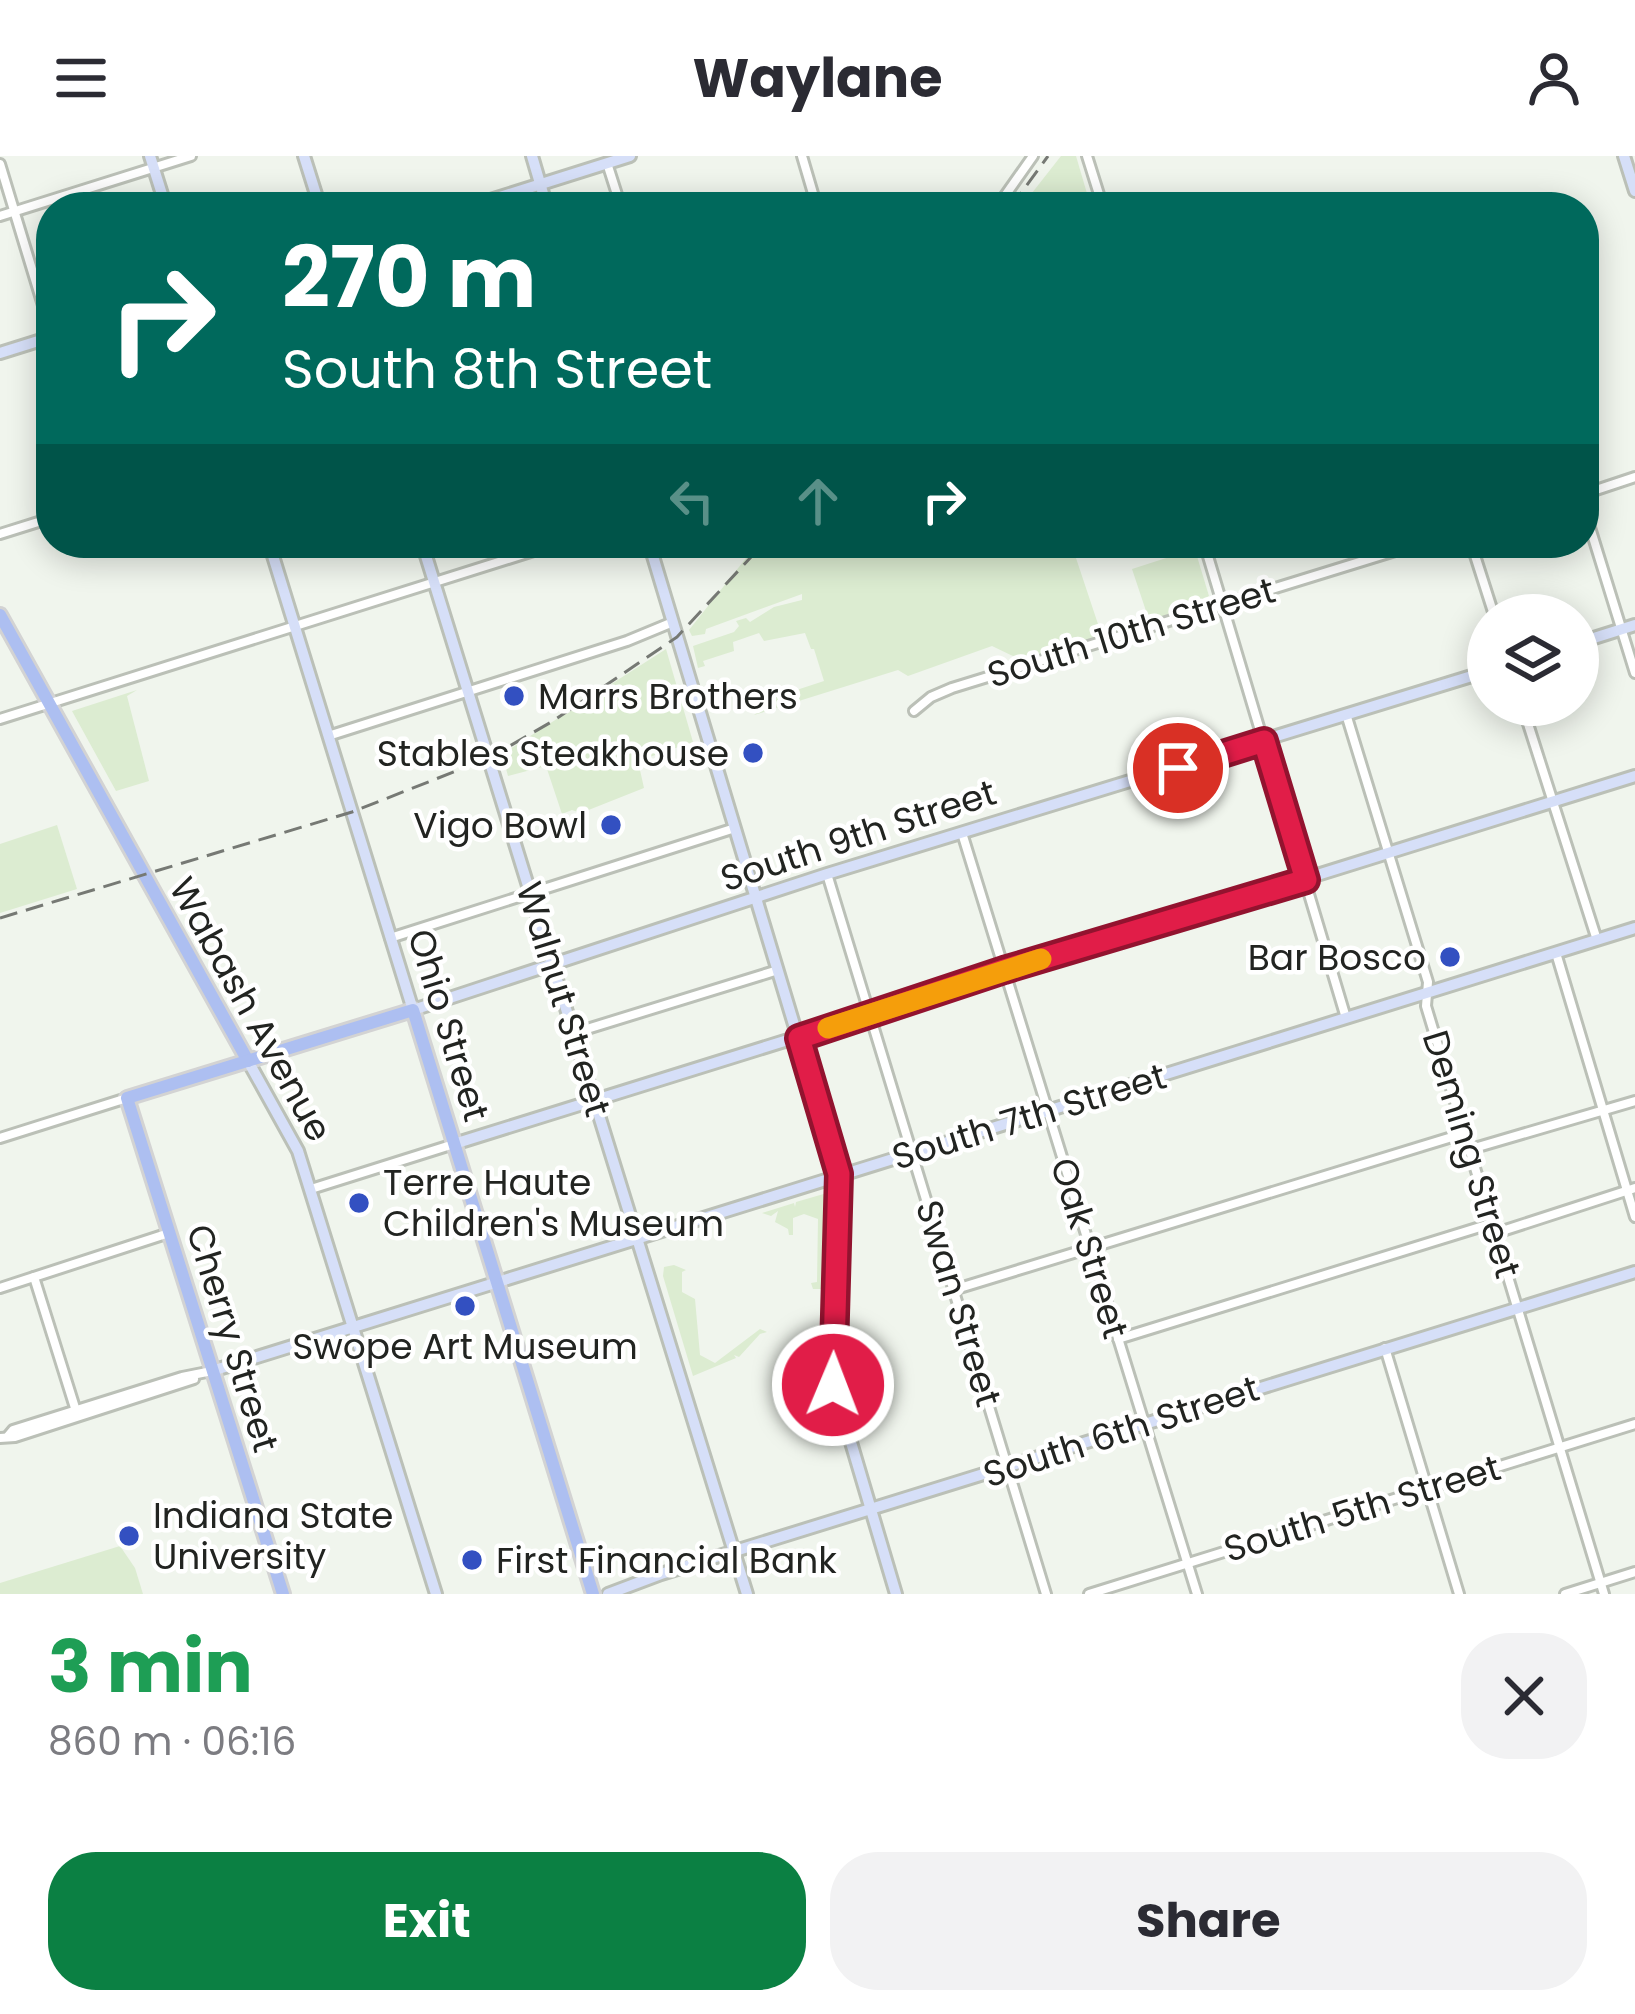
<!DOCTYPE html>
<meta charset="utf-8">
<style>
:root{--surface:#fff;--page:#f2f2f3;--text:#2b2b33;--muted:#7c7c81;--accent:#0b8043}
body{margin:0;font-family:Poppins,sans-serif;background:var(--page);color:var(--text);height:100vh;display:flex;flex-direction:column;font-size:45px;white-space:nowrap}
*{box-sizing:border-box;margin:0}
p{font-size:39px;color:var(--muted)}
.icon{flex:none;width:66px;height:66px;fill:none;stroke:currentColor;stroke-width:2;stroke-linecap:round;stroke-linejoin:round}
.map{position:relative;height:1438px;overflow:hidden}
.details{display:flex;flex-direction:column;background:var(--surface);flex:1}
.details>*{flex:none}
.top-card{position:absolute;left:36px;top:36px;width:1563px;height:366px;border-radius:48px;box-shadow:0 6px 30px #0003;background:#00695c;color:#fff;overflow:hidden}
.controls{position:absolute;left:1467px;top:438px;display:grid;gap:24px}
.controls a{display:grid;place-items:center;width:132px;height:132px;border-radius:50%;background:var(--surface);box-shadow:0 6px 30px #0003;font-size:60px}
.pin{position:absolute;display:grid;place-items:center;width:102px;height:102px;color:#fff;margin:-51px;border:6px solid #fff;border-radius:50%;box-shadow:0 3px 12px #0007}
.me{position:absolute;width:132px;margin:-66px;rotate:1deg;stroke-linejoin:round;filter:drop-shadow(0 0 9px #0008)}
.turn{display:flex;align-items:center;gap:42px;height:252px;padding:0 48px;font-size:54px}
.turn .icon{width:156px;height:156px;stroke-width:2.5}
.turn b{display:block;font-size:84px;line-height:102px}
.lanes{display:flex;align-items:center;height:114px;padding:0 48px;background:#0003;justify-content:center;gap:60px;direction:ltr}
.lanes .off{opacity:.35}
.round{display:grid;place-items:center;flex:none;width:126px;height:126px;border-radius:48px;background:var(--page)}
.summary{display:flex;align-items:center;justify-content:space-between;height:204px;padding:0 48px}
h1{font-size:72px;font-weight:700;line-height:90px;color:#1e9e55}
.primary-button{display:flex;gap:24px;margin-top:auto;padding:24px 48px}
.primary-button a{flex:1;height:138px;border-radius:48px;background:var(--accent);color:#fff;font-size:48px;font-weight:700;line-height:138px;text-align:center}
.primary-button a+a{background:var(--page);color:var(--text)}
header{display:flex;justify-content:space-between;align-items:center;height:156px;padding:0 48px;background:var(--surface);font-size:54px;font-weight:700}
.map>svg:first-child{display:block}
</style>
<header><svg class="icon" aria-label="menu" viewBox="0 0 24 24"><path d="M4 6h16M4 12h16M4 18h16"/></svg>Waylane<svg class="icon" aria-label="person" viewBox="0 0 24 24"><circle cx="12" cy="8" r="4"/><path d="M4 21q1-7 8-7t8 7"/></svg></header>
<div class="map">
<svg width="1635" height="1438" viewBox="0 0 1635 1438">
<rect width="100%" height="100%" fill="#f0f5ed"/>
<g fill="#dcecd1">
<path d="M 1061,0 L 1076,0 L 1091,51 L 1021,51 Z"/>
<path d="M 758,387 L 1071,387 L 1100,474 L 1107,481 L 1025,506 L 992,490 L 908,520 L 898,514 L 754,559 L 764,551 L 763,545 L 824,525 L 814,493 L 811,493 L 805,477 L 764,485 L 759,477 L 733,486 L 734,495 L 703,505 L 705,510 L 698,512 L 693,490 L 734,476 L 739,470 L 736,465 L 746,462 L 750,466 L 774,451 L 802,444 L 802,438 L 706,473 L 705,478 L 692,480 L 689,474 Z"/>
<path d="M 1187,387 L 1193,387 L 1209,440 L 1203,445 L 1208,448 L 1161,463 L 1157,458 L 1148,461 L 1132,413 L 1188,395 Z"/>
<path d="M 666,493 L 693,586 L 638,605 L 644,632 L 581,657 L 572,654 L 562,658 L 546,610 L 508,620 L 502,598 Z"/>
<path d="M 137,534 L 127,540 L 149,625 L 116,635 L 72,555 Z"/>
<path d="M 57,669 L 77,733 L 0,757 L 0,688 Z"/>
<path d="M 827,1037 L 824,1133 L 813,1133 L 811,1127 L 817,1126 L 818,1063 L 804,1058 L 793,1062 L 793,1079 L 789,1079 L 788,1073 L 775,1066 L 778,1055 L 771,1060 L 762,1057 L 794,1047 L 795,1051 L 796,1046 Z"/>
<path d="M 674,1109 L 686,1114 L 682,1116 L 682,1136 L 695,1143 L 700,1199 L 715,1207 L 760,1173 L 767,1176 L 760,1178 L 739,1201 L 734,1199 L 736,1202 L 693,1220 L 663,1120 L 664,1111 Z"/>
<path d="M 120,1390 L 135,1412 L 143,1438 L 0,1438 L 0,1427 Z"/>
</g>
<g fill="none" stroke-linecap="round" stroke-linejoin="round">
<g stroke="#bbc0b7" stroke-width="14">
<g id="street">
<path d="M 802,0 L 817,51"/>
<path d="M 1087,0 L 1103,51"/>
<path d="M 607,7 L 621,51"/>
<path d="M 0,8 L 51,176"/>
<path d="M 997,51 L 1033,0"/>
<path d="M 0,60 L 191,0"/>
<path d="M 1584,338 L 1635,321"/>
<path d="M 1584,352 L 1635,517"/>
<path d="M 0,378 L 51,362"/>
<path d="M 1204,387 L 1346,862"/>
<path d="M 1471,387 L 1494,459"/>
<path d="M 1522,549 L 1597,784"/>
<path d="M 914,555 L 931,541 L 952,532 L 1421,387"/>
<path d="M 1346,558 L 1428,826 L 1426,850 L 1604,1438"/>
<path d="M 0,563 L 559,387"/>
<path d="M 328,580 L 627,485 L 673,466"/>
<path d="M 962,677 L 1197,1438"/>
<path d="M 827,718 L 1046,1438"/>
<path d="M 390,782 L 735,672"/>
<path d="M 1556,797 L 1635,1061"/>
<path d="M 574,877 L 778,814"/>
<path d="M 0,982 L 127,942"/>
<path d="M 1471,993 L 1635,945"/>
<path d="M 311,1033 L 454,988"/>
<path d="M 1496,1077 L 1635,1032"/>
<path d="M 34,1121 L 76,1255"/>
<path d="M 0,1132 L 169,1077"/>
<path d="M 953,1134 L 1465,977"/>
<path d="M 1118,1183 L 1493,1067"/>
<path d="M 1385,1192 L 1459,1438"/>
<path d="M 8,1280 L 13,1274 L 182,1221 L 212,1215"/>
<path d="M 0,1282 L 15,1281 L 194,1223"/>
<path d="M 1089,1438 L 1635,1268"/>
<path d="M 1565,1438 L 1635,1416"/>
</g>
</g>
<g stroke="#bbc0b7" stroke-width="16">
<g id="secondary">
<path d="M 150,0 L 166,51"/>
<path d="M 304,0 L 320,51"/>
<path d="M 532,0 L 547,51"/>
<path d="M 1624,0 L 1635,35"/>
<path d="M 468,51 L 630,0"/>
<path d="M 0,197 L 51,181"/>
<path d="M 269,387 L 413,854 L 827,718 L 1488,515"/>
<path d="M 422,387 L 747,1438"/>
<path d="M 649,387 L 839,1018 L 834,1229 L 896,1438"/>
<path d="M 1578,487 L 1635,469"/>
<path d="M 248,905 L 298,995 L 436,1438"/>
<path d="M 454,988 L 1635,620"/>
<path d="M 212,1215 L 1635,772"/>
<path d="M 608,1438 L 661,1418 L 1635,1116"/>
</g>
</g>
<g stroke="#d3d3d3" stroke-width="18">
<g id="primary">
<path d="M 0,459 L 248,905"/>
<path d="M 283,1438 L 127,942 L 413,854 L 593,1438"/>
</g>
</g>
<use href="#street" stroke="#fff" stroke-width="8"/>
<use href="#secondary" stroke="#d6dff8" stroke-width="10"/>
<use href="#primary" stroke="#adbff1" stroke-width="12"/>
<g stroke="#767974" stroke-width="3" stroke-dasharray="18 9" stroke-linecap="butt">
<path d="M 1011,51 L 1048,0"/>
<path d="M 0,762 L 352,656 L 489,602 L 553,565 L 677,481 L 764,387"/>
</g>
</g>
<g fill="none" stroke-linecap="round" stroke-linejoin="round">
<g stroke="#92132f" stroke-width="30">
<path id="route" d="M 833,1229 L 839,1018 L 799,882 L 1004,814 L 1306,724 L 1264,585 L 1178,612"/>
</g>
<use href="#route" stroke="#e11d48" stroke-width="21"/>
<path stroke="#f59e0b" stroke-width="21" d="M 828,872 L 1041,803"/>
</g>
<g fill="#3350c1" stroke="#fff" stroke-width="4.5">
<circle cx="514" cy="540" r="12"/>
<circle cx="753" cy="597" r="12"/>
<circle cx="611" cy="669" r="12"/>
<circle cx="1450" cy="801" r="12"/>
<circle cx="359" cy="1047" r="12"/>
<circle cx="465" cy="1150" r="12"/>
<circle cx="129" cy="1380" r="12"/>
<circle cx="472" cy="1404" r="12"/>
</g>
<g text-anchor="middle" stroke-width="9" stroke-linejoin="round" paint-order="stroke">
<g font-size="36" fill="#222421" stroke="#fff">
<text transform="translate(1131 476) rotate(-17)" y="13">South 10th Street</text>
<text transform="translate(858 679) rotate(-18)" y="13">South 9th Street</text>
<text transform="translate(564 843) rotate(73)" y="13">Walnut Street</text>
<text transform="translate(251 853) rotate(61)" y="13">Wabash Avenue</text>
<text transform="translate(449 869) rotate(73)" y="13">Ohio Street</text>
<text transform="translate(1029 960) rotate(-17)" y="13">South 7th Street</text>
<text transform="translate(1472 998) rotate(73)" y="13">Deming Street</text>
<text transform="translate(1090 1092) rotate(73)" y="13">Oak Street</text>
<text transform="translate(959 1147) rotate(73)" y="13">Swan Street</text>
<text transform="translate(233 1182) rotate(73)" y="13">Cherry Street</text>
<text transform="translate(1121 1275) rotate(-18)" y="13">South 6th Street</text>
<text transform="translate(1362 1352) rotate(-17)" y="13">South 5th Street</text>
</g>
<g font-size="36" fill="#222421" stroke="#fff" text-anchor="start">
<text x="538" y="553">Marrs Brothers</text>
<text x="729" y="610" text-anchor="end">Stables Steakhouse</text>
<text x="587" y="682" text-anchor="end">Vigo Bowl</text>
<text x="1426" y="814" text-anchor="end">Bar Bosco</text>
<text x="383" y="1039">Terre Haute<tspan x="383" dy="41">Children's Museum</tspan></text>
<text x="465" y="1203" text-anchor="middle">Swope Art Museum</text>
<text x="153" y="1372">Indiana State<tspan x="153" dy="41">University</tspan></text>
<text x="496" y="1417">First Financial Bank</text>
</g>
</g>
</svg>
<div class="controls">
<a><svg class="icon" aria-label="layers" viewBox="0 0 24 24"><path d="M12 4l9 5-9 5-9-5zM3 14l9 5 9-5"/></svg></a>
</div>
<div class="pin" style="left:1178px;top:612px;background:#d93025"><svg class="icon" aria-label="arrive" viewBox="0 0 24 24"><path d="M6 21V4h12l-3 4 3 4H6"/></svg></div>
<svg class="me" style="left:833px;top:1229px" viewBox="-20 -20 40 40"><circle r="17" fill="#e11d48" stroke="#fff" stroke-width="3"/><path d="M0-11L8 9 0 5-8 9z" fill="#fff"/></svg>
<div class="top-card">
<div class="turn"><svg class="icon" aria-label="right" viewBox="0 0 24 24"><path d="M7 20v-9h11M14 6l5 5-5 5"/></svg><div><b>270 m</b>South 8th Street</div></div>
<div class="lanes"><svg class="icon off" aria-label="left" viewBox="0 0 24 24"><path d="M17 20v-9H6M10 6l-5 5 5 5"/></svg><svg class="icon off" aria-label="ahead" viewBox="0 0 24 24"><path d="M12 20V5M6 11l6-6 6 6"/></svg><svg class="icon" aria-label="right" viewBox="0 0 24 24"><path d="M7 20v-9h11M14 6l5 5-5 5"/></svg></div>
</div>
</div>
<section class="details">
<div class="summary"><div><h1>3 min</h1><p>860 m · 06:16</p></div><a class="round"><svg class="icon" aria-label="close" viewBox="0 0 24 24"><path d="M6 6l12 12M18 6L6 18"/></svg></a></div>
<div class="primary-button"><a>Exit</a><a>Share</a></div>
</section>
